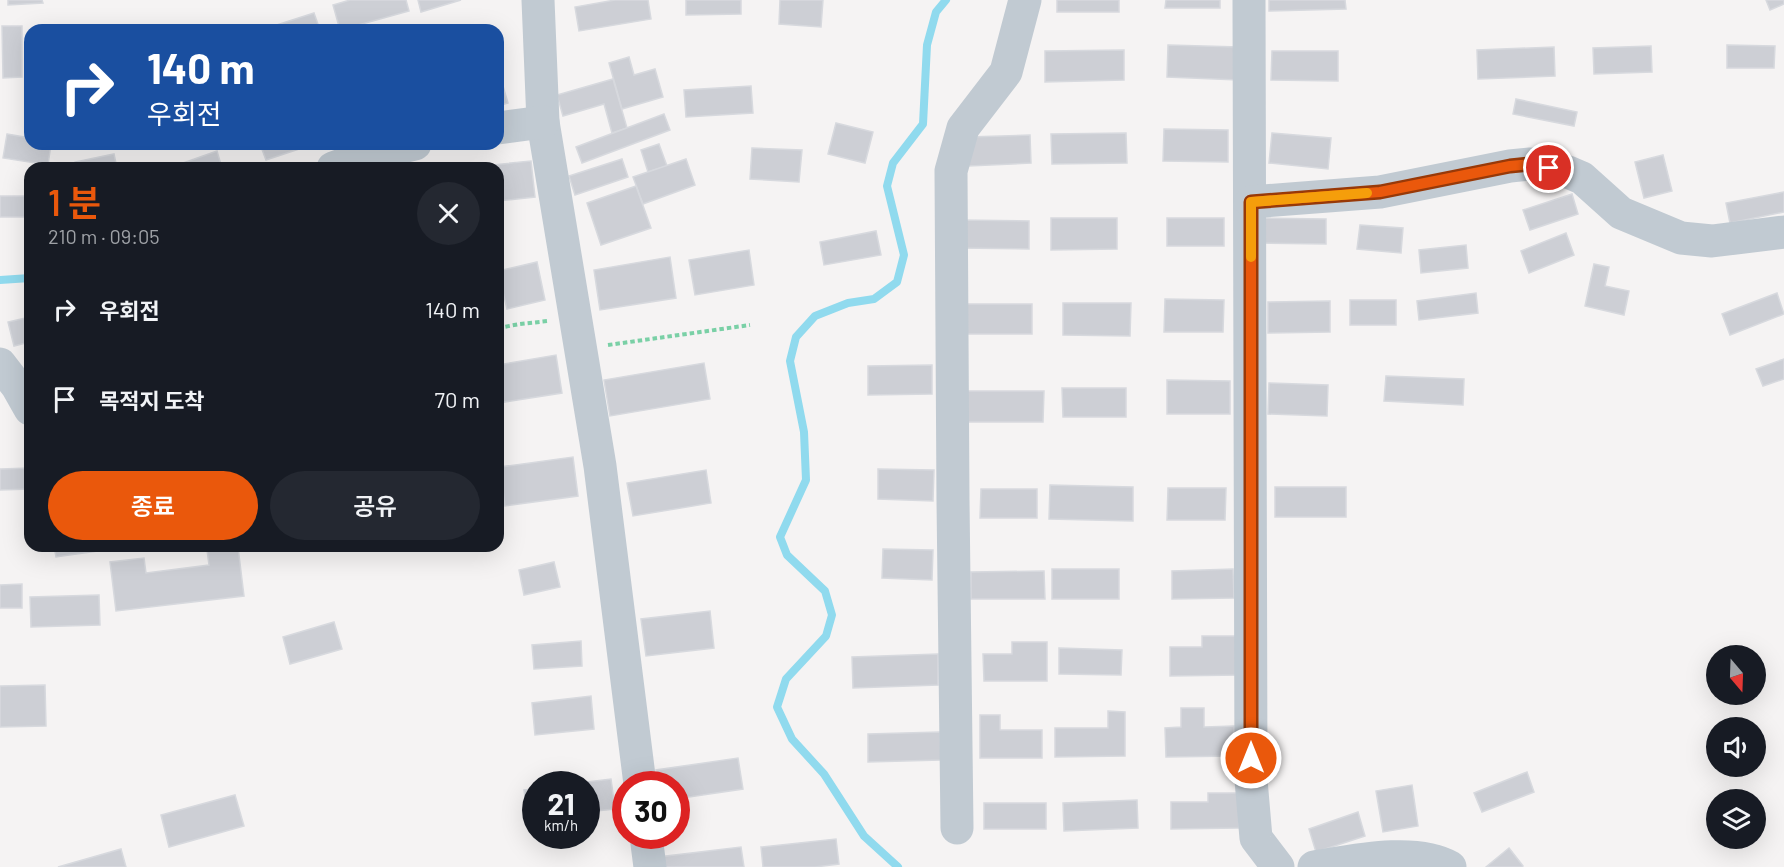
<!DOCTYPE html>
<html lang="ko">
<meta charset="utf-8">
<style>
:root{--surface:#171b24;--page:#242831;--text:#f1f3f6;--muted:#9ea1a6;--accent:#ea580c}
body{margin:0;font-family:Barlow,"Noto Sans KR",sans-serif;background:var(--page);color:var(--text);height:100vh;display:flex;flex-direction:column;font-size:22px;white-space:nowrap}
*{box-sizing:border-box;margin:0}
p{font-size:20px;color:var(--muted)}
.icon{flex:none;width:33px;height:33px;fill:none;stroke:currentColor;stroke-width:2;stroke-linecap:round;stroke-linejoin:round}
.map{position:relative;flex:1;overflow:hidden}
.sheet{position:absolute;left:24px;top:162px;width:480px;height:390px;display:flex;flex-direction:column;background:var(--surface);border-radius:18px;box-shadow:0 6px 24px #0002}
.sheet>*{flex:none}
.guide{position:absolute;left:24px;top:24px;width:480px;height:126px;border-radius:18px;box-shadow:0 6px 24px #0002;background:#1a4fa0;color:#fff;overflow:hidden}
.needle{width:39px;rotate:161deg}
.tools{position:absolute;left:1706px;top:645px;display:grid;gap:12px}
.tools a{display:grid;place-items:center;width:60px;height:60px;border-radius:50%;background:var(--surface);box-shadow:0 6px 24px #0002;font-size:30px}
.speed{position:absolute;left:522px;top:771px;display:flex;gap:12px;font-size:30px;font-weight:700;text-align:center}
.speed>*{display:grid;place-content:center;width:78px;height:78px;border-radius:50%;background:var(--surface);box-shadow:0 6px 24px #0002;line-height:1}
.speed small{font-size:15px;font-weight:400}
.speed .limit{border:9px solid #d22;background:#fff;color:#111}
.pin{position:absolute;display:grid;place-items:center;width:51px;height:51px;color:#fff;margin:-26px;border:3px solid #fff;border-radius:50%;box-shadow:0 2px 6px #0007}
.me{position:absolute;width:66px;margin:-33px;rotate:0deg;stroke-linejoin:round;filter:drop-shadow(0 0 4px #0008)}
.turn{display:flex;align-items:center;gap:21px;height:126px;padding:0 24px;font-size:27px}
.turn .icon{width:78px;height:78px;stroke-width:2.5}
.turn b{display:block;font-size:42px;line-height:51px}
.round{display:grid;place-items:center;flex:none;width:63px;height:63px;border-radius:32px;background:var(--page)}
.summary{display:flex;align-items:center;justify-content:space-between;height:102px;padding:0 24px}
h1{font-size:36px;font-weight:600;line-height:45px;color:var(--accent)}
.button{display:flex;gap:12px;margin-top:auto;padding:12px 24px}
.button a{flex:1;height:69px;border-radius:36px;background:var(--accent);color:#fff;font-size:24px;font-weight:600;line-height:69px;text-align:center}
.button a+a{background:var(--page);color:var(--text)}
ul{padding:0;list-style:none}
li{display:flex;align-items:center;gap:18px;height:90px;padding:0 24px}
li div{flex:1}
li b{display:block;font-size:22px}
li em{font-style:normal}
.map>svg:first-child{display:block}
</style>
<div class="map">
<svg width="1784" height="867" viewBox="0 0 1784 867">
<rect width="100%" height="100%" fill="#f5f3f3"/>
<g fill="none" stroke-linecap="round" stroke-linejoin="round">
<g stroke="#90daee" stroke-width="8">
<path d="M 0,280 L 30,278"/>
<path d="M 898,867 L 864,836 L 824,774 L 792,739 L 777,707 L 786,679 L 826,636 L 832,615 L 825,591 L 787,555 L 780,537 L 806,480 L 804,432 L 790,361 L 796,337 L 815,316 L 848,303 L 874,299 L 897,282 L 904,255 L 887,186 L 893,163 L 923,124 L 927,45 L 936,12 L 946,0"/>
</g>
</g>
<g fill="#cdcfd5" stroke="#d7d9de" stroke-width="1.5">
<path d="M 8,0 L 42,0 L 43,3 L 8,5 Z"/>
<path d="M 350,0 L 406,0 L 409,11 L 340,30 L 333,5 Z"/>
<path d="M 418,0 L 461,0 L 421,12 Z"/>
<path d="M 615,0 L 648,0 L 651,19 L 579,31 L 575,7 Z"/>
<path d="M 686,0 L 741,0 L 741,14 L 686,15 Z"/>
<path d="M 780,0 L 823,0 L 821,27 L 779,24 Z"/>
<rect x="1057" y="0" width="62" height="12"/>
<path d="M 1166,0 L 1220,0 L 1220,8 L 1165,8 Z"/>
<path d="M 1269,0 L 1345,0 L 1346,9 L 1269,11 Z"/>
<path d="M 1766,0 L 1784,0 L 1784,4 L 1770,10 Z"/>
<path d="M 314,13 L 320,30 L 264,30 L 264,29 Z"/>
<path d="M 2,26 L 22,26 L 22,77 L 3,78 Z"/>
<path d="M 1168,45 L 1239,47 L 1238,80 L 1167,77 Z"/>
<path d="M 1727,45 L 1775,46 L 1774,68 L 1727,68 Z"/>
<path d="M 1651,46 L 1652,72 L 1594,74 L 1593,48 Z"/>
<path d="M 1554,47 L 1555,76 L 1478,79 L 1477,50 Z"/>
<path d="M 1124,50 L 1124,80 L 1045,82 L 1045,51 Z"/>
<path d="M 1272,51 L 1338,51 L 1338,81 L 1271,80 Z"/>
<path d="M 629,57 L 634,75 L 655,69 L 663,97 L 622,109 L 609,63 Z"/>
<path d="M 498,69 L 508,103 L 498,106 Z"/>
<path d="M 613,79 L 627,128 L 612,133 L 604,104 L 563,116 L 557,95 Z"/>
<path d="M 751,86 L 753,113 L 686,117 L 684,90 Z"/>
<path d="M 1516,99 L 1577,112 L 1574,126 L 1513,114 Z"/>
<path d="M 664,114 L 670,130 L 582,163 L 576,147 Z"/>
<path d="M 836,123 L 873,132 L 865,163 L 828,154 Z"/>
<path d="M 1164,129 L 1228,130 L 1228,162 L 1163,161 Z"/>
<path d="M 1126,133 L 1127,163 L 1052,164 L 1051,134 Z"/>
<path d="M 1272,133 L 1331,138 L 1328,169 L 1269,163 Z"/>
<path d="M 7,134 L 30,138 L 30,144 L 51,144 L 48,165 L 3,158 Z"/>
<path d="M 1030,135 L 1031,163 L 969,166 L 968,137 Z"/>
<path d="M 260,144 L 314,144 L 266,160 Z"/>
<path d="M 659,144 L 667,166 L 648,172 L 641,150 Z"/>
<path d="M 752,148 L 802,150 L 799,182 L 750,179 Z"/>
<path d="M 217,151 L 222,168 L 169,168 Z"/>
<path d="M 114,154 L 117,168 L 76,168 L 75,162 Z"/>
<path d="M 1663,155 L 1672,191 L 1644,198 L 1635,162 Z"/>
<path d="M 622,159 L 628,177 L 575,195 L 569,176 Z"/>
<path d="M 686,159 L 695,185 L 643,204 L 633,177 Z"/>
<path d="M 531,161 L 535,197 L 498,201 L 498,168 L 463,168 Z"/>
<path d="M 636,186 L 651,228 L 601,245 L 587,203 Z"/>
<path d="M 1784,192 L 1784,212 L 1730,223 L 1726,203 Z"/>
<path d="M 1572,194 L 1578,214 L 1530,230 L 1523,210 Z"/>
<rect x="0" y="196" width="30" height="21"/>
<path d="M 1051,218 L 1117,218 L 1117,249 L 1051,250 Z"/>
<rect x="1167" y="218" width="57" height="28"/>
<path d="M 1261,218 L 1326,219 L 1326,244 L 1260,243 Z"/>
<path d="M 958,220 L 1029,221 L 1029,249 L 958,248 Z"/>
<path d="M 1360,225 L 1403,228 L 1401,253 L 1357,249 Z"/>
<path d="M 876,231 L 881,255 L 824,265 L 820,242 Z"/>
<path d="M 1566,233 L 1574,255 L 1529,273 L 1521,251 Z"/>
<path d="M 1466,245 L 1468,268 L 1421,273 L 1419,250 Z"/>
<path d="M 749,250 L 754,285 L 695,295 L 689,260 Z"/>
<path d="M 670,257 L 676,298 L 600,310 L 594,270 Z"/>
<path d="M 537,262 L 545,300 L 507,309 L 498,271 Z"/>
<path d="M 1594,264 L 1609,267 L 1605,286 L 1629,291 L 1624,315 L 1585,306 Z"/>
<path d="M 1476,293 L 1478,313 L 1419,320 L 1417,301 Z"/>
<path d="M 1777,293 L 1784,314 L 1730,335 L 1722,314 Z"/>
<path d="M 1165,299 L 1224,300 L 1223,332 L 1164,332 Z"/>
<rect x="1350" y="300" width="46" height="25"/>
<path d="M 1330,301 L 1330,332 L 1268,333 L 1268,302 Z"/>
<path d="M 1063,303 L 1131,303 L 1130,336 L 1063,335 Z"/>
<rect x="966" y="304" width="66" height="30"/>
<path d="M 30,317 L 30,342 L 14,346 L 8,322 Z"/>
<path d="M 556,355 L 562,393 L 498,403 L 498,365 Z"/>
<path d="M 1784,359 L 1784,379 L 1763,386 L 1756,369 Z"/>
<path d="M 704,363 L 710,399 L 610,416 L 604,380 Z"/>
<path d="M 932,365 L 932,394 L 868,395 L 868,366 Z"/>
<path d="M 1386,376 L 1464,379 L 1463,405 L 1384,401 Z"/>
<path d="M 1167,380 L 1230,381 L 1230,414 L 1167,414 Z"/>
<path d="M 1269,383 L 1328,385 L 1327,416 L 1268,414 Z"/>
<path d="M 1062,388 L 1126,388 L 1126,417 L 1063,417 Z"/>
<path d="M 965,391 L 1044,391 L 1043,422 L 965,422 Z"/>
<path d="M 573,457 L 578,496 L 505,506 L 500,467 Z"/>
<path d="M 30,468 L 30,489 L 0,490 L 0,469 Z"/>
<path d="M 878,469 L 934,470 L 933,501 L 878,499 Z"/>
<path d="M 706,470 L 711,503 L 633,516 L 627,483 Z"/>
<path d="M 1050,485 L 1133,487 L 1133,521 L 1049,519 Z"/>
<rect x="1275" y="487" width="71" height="30"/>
<path d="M 1168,488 L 1226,488 L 1225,520 L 1167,520 Z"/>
<path d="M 981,489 L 1037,489 L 1037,518 L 980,518 Z"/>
<path d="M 54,546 L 96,546 L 97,551 L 56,557 Z"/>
<path d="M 238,547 L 244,596 L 116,611 L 110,562 L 144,558 L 146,573 L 209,565 L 207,550 Z"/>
<path d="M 883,549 L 933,550 L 932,580 L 882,578 Z"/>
<path d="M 554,562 L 560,587 L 524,595 L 519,570 Z"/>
<rect x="1052" y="569" width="67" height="30"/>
<path d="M 1233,569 L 1234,598 L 1172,599 L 1172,571 Z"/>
<path d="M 1044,571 L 1045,599 L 971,599 L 971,572 Z"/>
<path d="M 22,584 L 22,608 L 0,608 L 0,585 Z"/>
<path d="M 99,595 L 100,625 L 31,627 L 30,597 Z"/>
<path d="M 710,611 L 714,648 L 646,656 L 641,619 Z"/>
<path d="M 334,622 L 342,649 L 290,664 L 283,637 Z"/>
<path d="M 1202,636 L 1240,636 L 1240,675 L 1170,676 L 1170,647 L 1202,647 Z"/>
<path d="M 581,641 L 582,666 L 534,669 L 532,645 Z"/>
<path d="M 1012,642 L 1047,642 L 1047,681 L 984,681 L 983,654 L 1012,654 Z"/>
<path d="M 1059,648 L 1122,650 L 1121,675 L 1059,674 Z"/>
<path d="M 938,654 L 938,685 L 853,688 L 852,657 Z"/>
<path d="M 45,685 L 46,726 L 0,727 L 0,686 Z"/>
<path d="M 591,696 L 594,729 L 535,735 L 532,703 Z"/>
<path d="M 1181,708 L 1204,708 L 1204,727 L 1234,726 L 1234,756 L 1166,757 L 1165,728 L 1181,727 Z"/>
<path d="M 1108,711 L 1125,712 L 1125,756 L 1055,757 L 1055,728 L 1108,728 Z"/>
<path d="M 980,715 L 1000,715 L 1000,730 L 1042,730 L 1042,758 L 980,758 Z"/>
<path d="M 940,732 L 941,760 L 868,762 L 868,734 Z"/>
<path d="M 738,758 L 743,789 L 676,799 L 676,784 L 658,784 L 656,770 Z"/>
<path d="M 1527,772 L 1534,792 L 1482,812 L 1474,793 Z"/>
<path d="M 611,779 L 615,809 L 586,812 L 586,784 L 570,784 Z"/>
<path d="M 1412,785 L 1418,826 L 1383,832 L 1376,791 Z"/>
<path d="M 536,789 L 536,819 L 528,820 L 524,790 Z"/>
<path d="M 1208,793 L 1239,793 L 1239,828 L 1171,829 L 1171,802 L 1208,802 Z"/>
<path d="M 235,795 L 244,826 L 169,847 L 161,815 Z"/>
<path d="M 1137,800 L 1138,828 L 1064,831 L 1063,803 Z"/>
<rect x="984" y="803" width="62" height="26"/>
<path d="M 1358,812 L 1365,836 L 1316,852 L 1309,829 Z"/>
<path d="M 836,839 L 839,864 L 815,867 L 763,867 L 761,847 Z"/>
<path d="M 741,847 L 744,867 L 659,867 L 658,857 Z"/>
<path d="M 1509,848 L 1523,866 L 1522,867 L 1486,867 Z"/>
<path d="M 121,849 L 126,867 L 58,867 Z"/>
</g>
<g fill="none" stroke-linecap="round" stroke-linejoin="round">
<g stroke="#7ad0a6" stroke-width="4" stroke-dasharray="4.5 3" stroke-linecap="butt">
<path d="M 498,328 L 520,324 L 548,321"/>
<path d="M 608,345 L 750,325"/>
</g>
<g stroke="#c1cad2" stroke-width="33">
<path d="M 538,0 L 543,122 L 600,466 L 640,784"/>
<path d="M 1249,0 L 1251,780 L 1256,838 L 1278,867"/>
<path d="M 498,128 L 543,122"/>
<path d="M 333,168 L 369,155 L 415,144"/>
<path d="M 1251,202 L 1380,192 L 1510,166 L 1530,164 L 1568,172 L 1582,178 L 1621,213 L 1681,238 L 1712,241 L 1784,232"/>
<path d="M 0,364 L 17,386 L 30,409"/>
<path d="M 957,828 L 953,500 L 951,171 L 963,128 L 1006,72 L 1025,0"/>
<path d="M 646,836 L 650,867"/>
<path d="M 1314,867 C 1352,861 1416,847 1450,867"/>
</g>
</g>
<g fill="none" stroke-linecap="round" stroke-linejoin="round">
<g stroke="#983908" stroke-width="15">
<path id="route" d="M 1251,758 L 1251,202 L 1380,192 L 1510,166 L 1530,164 L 1549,168"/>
</g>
<use href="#route" stroke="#ea580c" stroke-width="10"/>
<path stroke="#f59e0b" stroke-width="10" d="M 1251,257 L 1251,202 L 1367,193"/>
</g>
</svg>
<div class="tools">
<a><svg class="needle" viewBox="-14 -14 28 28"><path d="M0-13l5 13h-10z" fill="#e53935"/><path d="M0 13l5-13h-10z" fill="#9ea1a6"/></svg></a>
<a><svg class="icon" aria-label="sound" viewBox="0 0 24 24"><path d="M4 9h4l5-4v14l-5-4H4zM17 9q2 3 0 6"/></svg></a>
<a><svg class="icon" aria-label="layers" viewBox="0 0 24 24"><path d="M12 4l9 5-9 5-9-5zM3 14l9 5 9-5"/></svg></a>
</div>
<div class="speed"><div>21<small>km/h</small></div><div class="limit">30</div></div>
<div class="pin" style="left:1549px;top:168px;background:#d93025"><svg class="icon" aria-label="arrive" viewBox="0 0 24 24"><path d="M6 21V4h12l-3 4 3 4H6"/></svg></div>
<svg class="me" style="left:1251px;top:758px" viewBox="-20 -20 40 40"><circle r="17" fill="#ea580c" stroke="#fff" stroke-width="3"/><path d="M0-11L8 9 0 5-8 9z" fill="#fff"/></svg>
<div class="guide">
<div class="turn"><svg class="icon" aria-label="right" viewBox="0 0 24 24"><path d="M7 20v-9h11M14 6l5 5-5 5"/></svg><div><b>140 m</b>우회전</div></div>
</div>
<section class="sheet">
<div class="summary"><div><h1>1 분</h1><p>210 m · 09:05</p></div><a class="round"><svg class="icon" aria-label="close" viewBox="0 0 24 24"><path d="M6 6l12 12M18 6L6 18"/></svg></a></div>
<ul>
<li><svg class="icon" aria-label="right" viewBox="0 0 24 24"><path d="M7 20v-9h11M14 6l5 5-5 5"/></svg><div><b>우회전</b></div><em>140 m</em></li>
<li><svg class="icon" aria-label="arrive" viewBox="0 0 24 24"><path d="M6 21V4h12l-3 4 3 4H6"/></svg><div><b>목적지 도착</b></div><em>70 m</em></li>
</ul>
<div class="button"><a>종료</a><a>공유</a></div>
</section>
</div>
